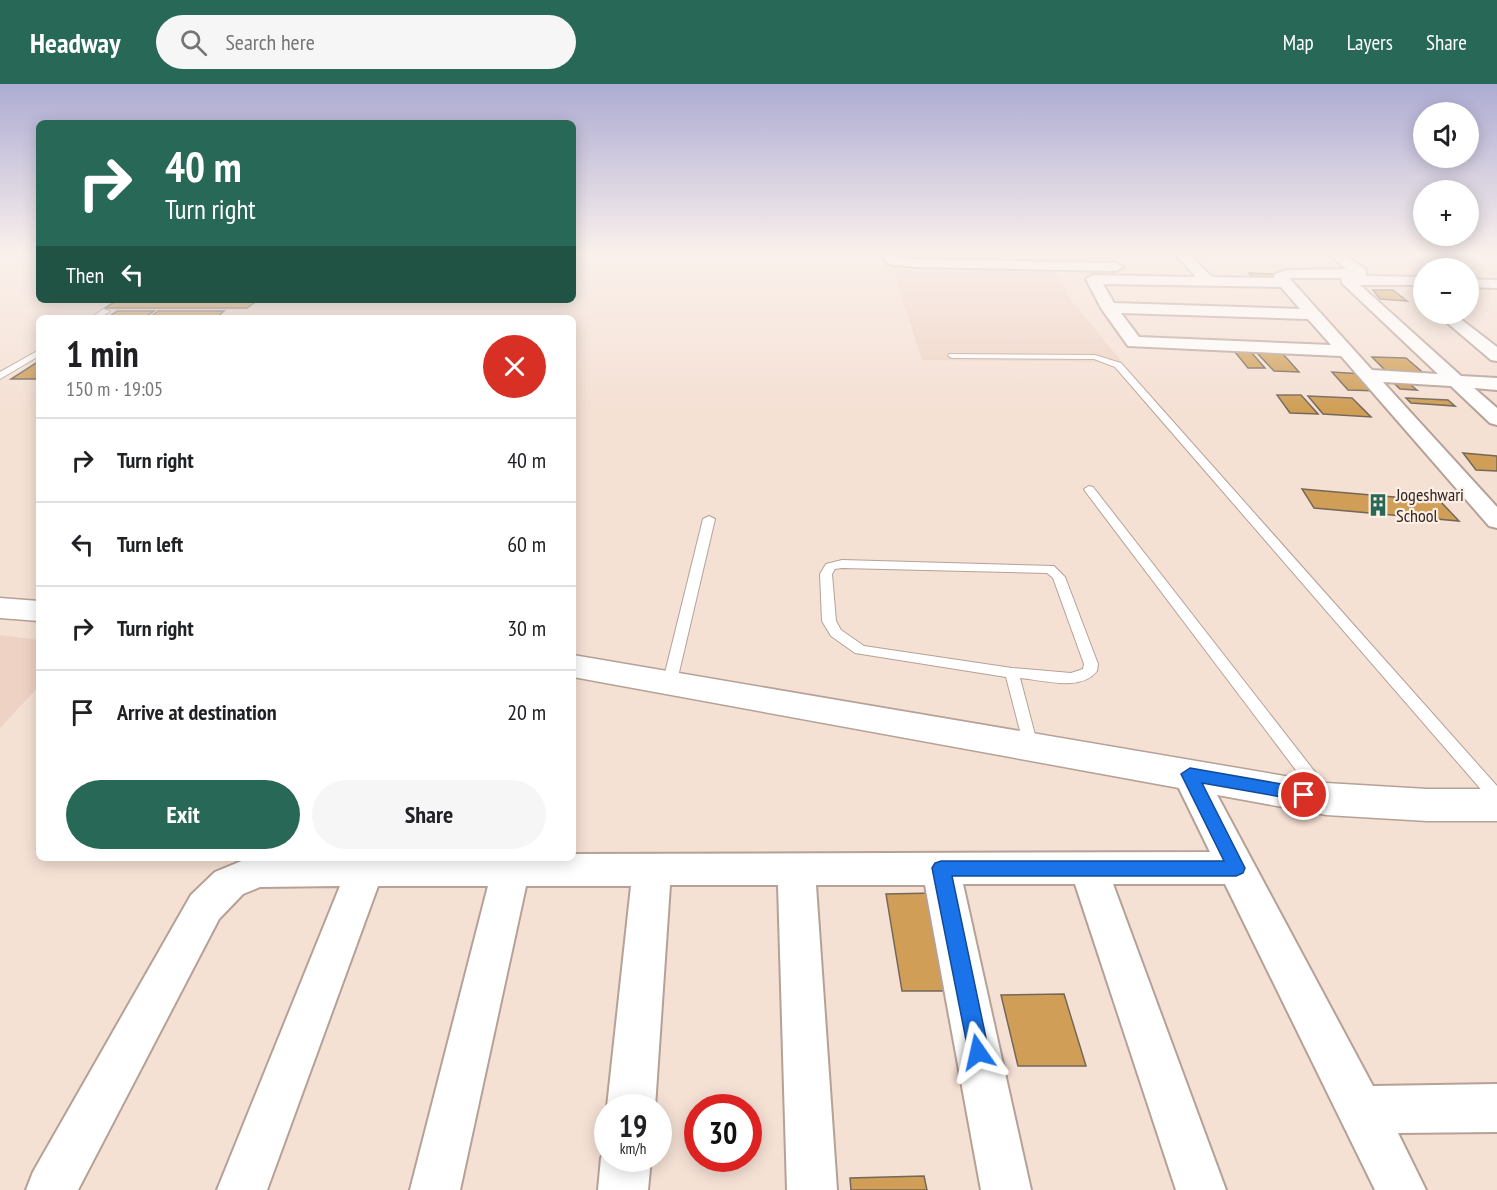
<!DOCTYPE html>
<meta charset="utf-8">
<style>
:root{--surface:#fff;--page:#f6f6f6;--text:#202124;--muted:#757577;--line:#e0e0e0;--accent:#286856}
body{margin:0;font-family:"PT Sans Narrow",sans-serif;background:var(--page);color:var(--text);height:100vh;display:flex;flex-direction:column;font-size:22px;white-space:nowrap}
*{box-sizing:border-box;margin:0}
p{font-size:20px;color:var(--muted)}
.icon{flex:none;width:33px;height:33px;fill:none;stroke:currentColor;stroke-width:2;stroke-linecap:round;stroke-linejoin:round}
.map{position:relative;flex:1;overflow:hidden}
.panel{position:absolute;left:36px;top:231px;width:540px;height:546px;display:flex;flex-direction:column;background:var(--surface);border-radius:9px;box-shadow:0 3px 15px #0003}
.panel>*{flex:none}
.guide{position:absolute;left:36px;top:36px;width:540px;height:183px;border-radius:9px;box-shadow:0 3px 15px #0003;background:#286856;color:#fff;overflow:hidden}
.controls{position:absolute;left:1413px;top:18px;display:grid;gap:12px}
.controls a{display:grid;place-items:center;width:66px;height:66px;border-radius:50%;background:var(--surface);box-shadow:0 3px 15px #0003;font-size:30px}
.speed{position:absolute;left:594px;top:1010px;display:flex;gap:12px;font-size:30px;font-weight:700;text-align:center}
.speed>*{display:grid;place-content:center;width:78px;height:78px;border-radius:50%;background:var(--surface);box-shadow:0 3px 15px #0003;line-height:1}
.speed small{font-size:15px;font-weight:400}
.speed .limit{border:9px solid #d22;background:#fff;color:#111}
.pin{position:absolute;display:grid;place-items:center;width:51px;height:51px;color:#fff;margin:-26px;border:3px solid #fff;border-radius:50%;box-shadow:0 2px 6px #0007}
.me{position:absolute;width:66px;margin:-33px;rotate:349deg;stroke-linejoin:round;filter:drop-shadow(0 0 4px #0008)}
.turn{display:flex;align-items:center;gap:21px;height:126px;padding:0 30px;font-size:27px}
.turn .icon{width:78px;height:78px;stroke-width:2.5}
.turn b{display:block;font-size:42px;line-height:51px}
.then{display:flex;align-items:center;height:57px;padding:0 30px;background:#0003;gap:12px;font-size:22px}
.round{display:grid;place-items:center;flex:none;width:63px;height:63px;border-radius:32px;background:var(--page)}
.overview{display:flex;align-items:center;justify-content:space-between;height:102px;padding:0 30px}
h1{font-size:36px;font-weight:800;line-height:45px}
.action{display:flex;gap:12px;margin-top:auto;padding:12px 30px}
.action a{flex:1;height:69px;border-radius:36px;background:var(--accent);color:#fff;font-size:24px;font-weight:800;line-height:69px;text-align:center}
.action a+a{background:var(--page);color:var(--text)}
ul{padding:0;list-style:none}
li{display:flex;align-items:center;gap:18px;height:84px;padding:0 30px;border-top:2px solid var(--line)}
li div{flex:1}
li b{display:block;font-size:22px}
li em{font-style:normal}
header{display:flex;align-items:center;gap:36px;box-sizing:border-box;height:84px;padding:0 30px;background:var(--accent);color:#fff}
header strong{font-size:28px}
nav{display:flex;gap:33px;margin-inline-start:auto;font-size:21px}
.search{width:420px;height:54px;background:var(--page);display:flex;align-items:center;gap:15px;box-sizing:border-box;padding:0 21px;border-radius:33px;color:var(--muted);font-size:22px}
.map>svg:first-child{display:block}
</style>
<header>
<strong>Headway</strong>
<div class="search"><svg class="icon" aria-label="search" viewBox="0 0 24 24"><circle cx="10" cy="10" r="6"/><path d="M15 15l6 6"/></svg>Search here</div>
<nav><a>Map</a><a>Layers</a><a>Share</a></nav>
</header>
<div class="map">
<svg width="1497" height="1106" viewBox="0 0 1497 1106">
<rect width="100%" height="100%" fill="#f5e0d4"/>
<g fill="#eed2c3">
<path d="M 891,180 L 1054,182 L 1071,216 L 1122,278 L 922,276 Z"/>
<path d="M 0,551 L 39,556 L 39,602 L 0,644 Z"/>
</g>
<g fill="#d09e56" stroke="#736858" stroke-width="1.5">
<path d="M 1249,189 L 1273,190 L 1280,198 L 1256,197 Z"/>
<path d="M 1373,206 L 1393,206 L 1407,217 L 1380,215 Z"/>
<path d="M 116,217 L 255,218 L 247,224 L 105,224 Z"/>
<path d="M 117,227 L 154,227 L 144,234 L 107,234 Z"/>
<path d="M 158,227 L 224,227 L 216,234 L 149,234 Z"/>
<path d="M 1235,268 L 1251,268 L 1265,284 L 1248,284 Z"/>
<path d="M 1257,269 L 1282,269 L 1299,288 L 1274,287 Z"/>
<path d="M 1372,273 L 1406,274 L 1428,293 L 1390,291 Z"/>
<path d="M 39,277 L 39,295 L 11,295 Z"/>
<path d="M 1332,288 L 1363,290 L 1378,307 L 1348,306 Z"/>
<path d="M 1407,298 L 1417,306 L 1400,305 L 1394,299 Z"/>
<path d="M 1277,311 L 1301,311 L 1318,330 L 1290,329 Z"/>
<path d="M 1308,312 L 1352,314 L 1371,333 L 1323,330 Z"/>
<path d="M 1406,314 L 1448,316 L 1455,322 L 1411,319 Z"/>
<path d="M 1463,369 L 1497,372 L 1497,387 L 1476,386 Z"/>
<path d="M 1302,405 L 1440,417 L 1459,437 L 1314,424 Z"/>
<path d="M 935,809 L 955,907 L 902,907 L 886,810 Z"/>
<path d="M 1064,910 L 1086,982 L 1018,982 L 1001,911 Z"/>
<path d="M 924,1092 L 927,1106 L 851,1106 L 850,1094 Z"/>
</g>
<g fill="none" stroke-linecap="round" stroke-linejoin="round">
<g stroke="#b5a196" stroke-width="2">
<g id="service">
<path d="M 103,225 L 110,227 L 100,234 L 91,234 Z"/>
<path d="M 39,266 L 39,272 L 0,295 L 0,288 Z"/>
<path d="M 949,270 L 1095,271 L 1121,279 L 1497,702 L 1497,719 L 1491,717 L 1115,283 L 1094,275 L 952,274 L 948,272 Z"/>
<path d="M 1089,402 L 1093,403 L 1329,706 L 1331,710 L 1329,714 L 1323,716 L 1317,714 L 1085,407 L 1084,405 Z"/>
<path d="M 709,432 L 715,435 L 677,597 L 670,602 L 663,597 L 703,435 Z"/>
<path d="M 842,476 L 1054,482 L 1065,493 L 1098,580 L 1097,587 C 1081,608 1043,596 1020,594 L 1038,662 L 1035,666 L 1025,666 L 1006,593 L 855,569 L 831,552 L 822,537 L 820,490 L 826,480 ZM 842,484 L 1047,489 L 1053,494 L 1084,580 L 1083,585 L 1071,589 L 1012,584 L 864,562 L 841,546 L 836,537 L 832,490 L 835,485 Z"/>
</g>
</g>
<g stroke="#b5a196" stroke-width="4">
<g id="minor">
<path d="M 881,171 L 915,175 L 1116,179 L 1123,183 L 1116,187 L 915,183 L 888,180 Z"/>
<path d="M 1176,171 L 1190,171 L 1212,193 L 1274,194 L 1275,190 L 1287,186 L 1346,185 L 1330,171 L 1345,171 L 1366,186 L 1366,192 L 1424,193 L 1424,201 L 1360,201 L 1461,292 L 1497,294 L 1497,306 L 1474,304 L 1497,324 L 1497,341 L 1490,339 L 1451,302 L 1383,298 L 1497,423 L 1497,444 L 1489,442 L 1341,272 L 1128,262 L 1101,224 L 1086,195 L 1093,191 L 1196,193 ZM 1289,194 L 1341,194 L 1342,199 L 1438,290 L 1372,286 ZM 1103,200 L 1281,203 L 1300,225 L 1114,219 ZM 1121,229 L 1308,235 L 1331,261 L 1139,253 Z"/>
<path d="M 1468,195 L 1497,196 L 1497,204 L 1468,203 Z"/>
<path d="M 1437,230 L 1454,230 L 1497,263 L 1497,277 L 1491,276 Z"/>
<path d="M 1189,677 L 1201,681 L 1373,1002 L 1497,1000 L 1497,1048 L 1398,1049 L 1426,1106 L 1375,1106 L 1225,800 L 1113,800 L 1226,1106 L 1176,1106 L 1075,800 L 963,800 L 1031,1106 L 981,1106 L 925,801 L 816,801 L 837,1106 L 787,1106 L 778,801 L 670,801 L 655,1023 L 607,1023 L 631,802 L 526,802 L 460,1106 L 410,1106 L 488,802 L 378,802 L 267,1106 L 217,1106 L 340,802 L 260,803 L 243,810 L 219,835 L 78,1106 L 26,1106 L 33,1088 L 191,811 L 215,788 L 244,776 L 573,774 L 573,770 L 1210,768 L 1172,690 L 1177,681 Z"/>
<path d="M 608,1059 L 608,1074 L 651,1074 L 648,1106 L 598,1106 L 601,1074 Z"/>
</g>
</g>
<g stroke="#b5a196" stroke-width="3">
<g id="secondary">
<path d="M 0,514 L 39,517 L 39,537 L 0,534 Z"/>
<path d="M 573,571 L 1326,699 L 1427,705 L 1497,705 L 1497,737 L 1427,737 L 1326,731 L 573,593 Z"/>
</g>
</g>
<use href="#service" fill="#fff" fill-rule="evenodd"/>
<use href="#minor" fill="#fff" fill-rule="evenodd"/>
<use href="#secondary" fill="#fff" fill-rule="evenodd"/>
</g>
<linearGradient id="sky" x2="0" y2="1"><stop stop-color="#adabd3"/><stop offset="0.52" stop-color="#faf1ec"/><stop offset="1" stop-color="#faf1ec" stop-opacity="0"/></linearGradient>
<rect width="1497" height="326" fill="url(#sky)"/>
<path fill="#1a73e8" stroke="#114b97" stroke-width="1.5" d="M 1190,684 L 1304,704 L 1312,711 L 1304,717 L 1202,699 L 1245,784 L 1243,789 L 1236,792 L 952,792 L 989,968 L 986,976 L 978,979 L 970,976 L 932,784 L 935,779 L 941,777 L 1224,777 L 1181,690 Z"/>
<defs>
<g id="building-bare" transform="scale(1.8)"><path d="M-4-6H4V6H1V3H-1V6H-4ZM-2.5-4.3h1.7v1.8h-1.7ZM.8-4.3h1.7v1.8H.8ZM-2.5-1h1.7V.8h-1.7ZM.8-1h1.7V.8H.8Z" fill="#286856" stroke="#ffeee4" stroke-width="2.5" paint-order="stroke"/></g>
</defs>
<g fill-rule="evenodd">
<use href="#building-bare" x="1378" y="421"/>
</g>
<g text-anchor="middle" stroke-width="4.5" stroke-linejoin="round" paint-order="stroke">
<g font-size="18" fill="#2e2622" stroke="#ffeee4" text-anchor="start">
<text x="1396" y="417">Jogeshwari<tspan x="1396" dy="21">School</tspan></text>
</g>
</g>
</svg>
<div class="controls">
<a><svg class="icon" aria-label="sound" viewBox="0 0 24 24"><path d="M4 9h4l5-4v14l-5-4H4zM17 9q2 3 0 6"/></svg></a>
<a>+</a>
<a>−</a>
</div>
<div class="speed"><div>19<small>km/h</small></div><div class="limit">30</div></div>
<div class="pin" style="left:1304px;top:711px;background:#d93025"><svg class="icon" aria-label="arrive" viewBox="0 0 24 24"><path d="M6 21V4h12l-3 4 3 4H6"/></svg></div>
<svg class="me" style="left:978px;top:968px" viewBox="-20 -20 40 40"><path d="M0-17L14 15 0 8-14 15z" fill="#1a73e8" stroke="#fff" stroke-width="4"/></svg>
<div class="guide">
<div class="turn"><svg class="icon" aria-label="right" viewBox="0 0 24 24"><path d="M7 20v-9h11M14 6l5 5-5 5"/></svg><div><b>40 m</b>Turn right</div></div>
<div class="then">Then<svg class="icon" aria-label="left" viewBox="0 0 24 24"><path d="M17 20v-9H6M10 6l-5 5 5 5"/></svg></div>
</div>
<section class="panel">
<div class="overview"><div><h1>1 min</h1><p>150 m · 19:05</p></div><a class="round" style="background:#d93025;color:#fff"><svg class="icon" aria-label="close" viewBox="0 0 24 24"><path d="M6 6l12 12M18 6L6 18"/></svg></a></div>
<ul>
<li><svg class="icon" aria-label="right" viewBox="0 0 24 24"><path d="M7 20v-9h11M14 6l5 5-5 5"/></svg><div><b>Turn right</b></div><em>40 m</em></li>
<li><svg class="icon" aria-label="left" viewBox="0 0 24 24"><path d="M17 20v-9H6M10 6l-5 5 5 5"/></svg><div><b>Turn left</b></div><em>60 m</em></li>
<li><svg class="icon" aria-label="right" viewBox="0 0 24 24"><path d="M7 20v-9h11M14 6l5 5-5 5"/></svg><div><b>Turn right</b></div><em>30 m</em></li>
<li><svg class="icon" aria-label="arrive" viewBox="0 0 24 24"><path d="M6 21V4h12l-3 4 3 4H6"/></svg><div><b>Arrive at destination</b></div><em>20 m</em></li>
</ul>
<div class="action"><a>Exit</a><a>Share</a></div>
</section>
</div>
